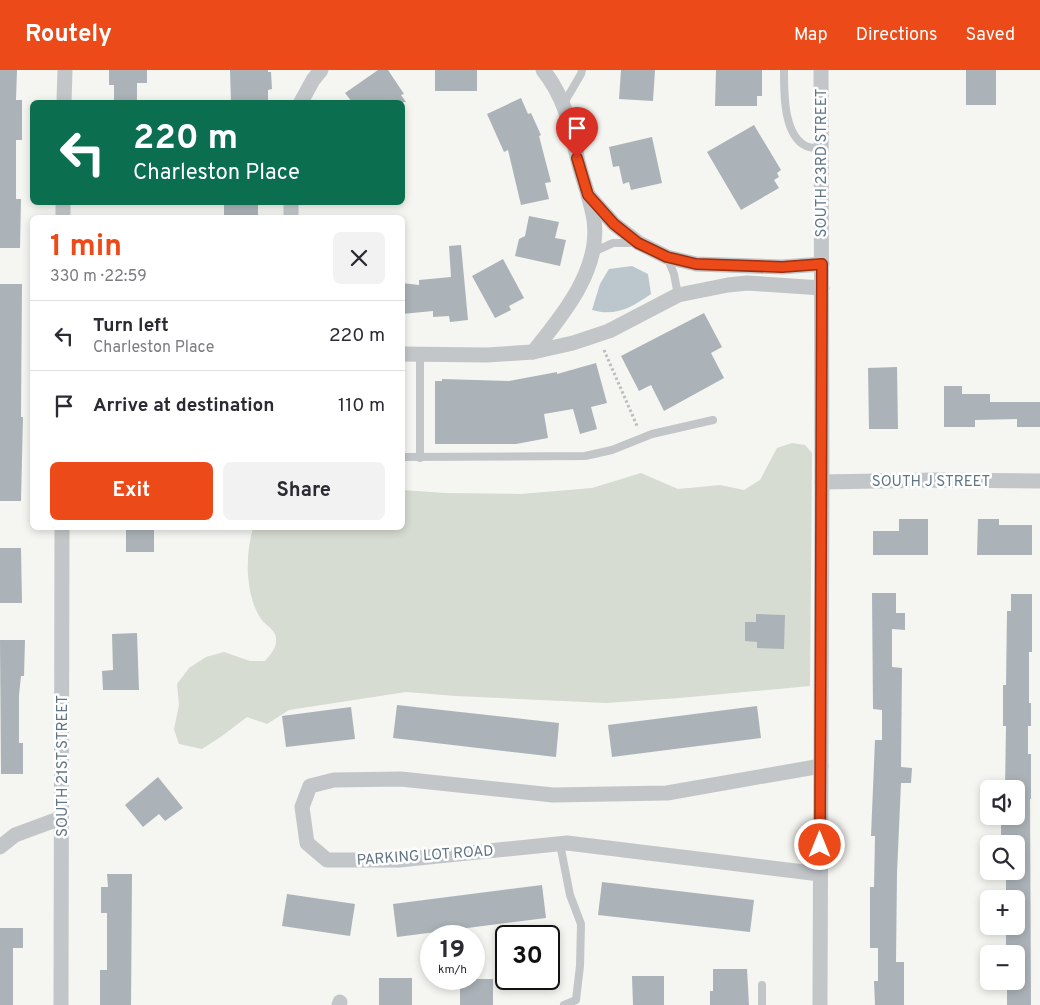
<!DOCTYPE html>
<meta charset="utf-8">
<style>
:root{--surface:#fff;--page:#f2f2f3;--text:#2b2b33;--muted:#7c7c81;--line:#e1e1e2;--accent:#ed4a19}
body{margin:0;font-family:Overpass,sans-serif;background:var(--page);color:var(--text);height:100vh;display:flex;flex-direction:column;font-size:19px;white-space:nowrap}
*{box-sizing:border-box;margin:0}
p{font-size:16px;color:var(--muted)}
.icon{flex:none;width:28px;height:28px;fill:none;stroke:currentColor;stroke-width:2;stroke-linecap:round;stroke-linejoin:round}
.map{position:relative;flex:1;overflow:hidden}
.side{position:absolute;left:30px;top:145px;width:375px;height:315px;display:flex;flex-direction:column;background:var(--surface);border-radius:8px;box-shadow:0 2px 8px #0003}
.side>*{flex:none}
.hud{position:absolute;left:30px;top:30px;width:375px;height:105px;border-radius:8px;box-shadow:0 2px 8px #0003;background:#0b6e4f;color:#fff;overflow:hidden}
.buttons{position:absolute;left:980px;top:710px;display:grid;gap:10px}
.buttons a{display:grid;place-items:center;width:45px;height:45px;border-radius:8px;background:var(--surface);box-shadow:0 2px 8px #0003;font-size:25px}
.speed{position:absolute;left:420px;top:855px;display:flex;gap:10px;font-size:25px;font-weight:700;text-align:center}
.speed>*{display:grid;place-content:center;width:65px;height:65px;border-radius:50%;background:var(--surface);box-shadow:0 2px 8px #0003;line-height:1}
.speed small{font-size:12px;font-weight:400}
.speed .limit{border:2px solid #111;border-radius:8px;background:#fff;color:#111}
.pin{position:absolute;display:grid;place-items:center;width:42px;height:42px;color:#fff;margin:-51px -21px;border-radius:50% 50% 50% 0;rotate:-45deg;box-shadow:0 0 5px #0007}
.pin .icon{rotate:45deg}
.me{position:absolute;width:55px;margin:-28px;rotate:0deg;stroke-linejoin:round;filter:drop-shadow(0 0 4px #0008)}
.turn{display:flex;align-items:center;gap:18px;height:105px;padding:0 20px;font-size:22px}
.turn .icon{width:65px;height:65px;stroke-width:2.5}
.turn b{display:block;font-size:35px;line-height:42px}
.round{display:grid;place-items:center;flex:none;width:52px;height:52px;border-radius:8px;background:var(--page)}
.head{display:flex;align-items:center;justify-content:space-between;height:85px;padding:0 20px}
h1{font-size:30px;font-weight:700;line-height:38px;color:var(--accent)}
.primary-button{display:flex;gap:10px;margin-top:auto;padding:10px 20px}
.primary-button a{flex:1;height:58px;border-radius:8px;background:var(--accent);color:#fff;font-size:20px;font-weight:700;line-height:58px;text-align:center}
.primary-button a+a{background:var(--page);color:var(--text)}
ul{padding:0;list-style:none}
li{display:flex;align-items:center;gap:15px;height:70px;padding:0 20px;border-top:1px solid var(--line)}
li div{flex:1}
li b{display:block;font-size:19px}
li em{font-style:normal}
header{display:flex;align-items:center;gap:30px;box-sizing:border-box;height:70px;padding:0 25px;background:var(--accent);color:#fff}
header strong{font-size:24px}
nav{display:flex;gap:28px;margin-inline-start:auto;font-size:18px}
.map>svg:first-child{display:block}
</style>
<header>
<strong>Routely</strong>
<nav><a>Map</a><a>Directions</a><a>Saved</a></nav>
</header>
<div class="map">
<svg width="1040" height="935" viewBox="0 0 1040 935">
<rect width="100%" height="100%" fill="#f5f5f1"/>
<path fill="#d6dcd2" d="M 792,373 L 805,375 L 812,383 L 810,616 L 679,628 L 606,633 L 456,626 L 406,622 L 289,640 L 267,654 L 247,647 L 222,666 L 202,679 L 179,674 L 174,659 L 179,635 L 177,614 L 189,598 L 206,587 L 224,582 L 250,591 L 265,591 C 270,585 276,579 276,571 C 277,560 267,557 261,549 C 245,524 245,486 253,458 L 402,458 L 403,420 L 444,423 L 521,424 L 592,418 L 641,403 L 678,419 L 720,415 L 744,420 L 760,410 L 777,378 Z"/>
<path fill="#bbc7cc" d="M 632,196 L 648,204 L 651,224 C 632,237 616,247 592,240 L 600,214 L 609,199 Z"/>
<g fill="#abb3b8">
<path d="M 0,0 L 17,0 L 16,30 L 22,30 L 22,70 L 16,70 L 16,129 L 21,129 L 20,178 L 0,178 Z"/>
<path d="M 109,0 L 147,0 L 147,13 L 137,13 L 137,32 L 114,32 L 114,15 L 109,15 Z"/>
<path d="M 230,0 L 268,0 L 268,2 L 271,2 L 272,19 L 268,20 L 268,32 L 231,32 Z"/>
<path d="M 378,0 L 388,0 L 404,24 L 401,25 L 406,32 L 352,32 L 345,23 Z"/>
<rect x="435" y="0" width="42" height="21"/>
<path d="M 621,0 L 655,0 L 653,31 L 619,29 Z"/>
<path d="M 716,0 L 762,0 L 762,26 L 757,26 L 757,36 L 715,36 Z"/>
<rect x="966" y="0" width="30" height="35"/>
<path d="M 521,28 L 528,44 L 531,43 L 541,65 L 539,66 L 551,112 L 545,113 L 549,129 L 521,135 L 508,80 L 504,82 L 487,44 Z"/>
<path d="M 754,55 L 781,100 L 777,103 L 779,107 L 774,110 L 779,118 L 741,140 L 707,82 Z"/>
<path d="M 652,67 L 662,113 L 631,120 L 629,112 L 623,114 L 619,96 L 613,97 L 609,77 Z"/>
<rect x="224" y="132" width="34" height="16"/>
<path d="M 529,146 L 559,152 L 555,168 L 566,170 L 560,196 L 515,186 L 519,169 L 525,166 Z"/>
<path d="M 461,175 L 468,250 L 450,252 L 449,246 L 433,247 L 433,241 L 402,244 L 402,213 L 419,215 L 419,210 L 451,207 L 449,176 Z"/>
<path d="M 503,189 L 524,228 L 509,236 L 511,240 L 495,248 L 472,206 Z"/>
<path d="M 0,214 L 22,214 L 21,347 L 23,347 L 21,431 L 0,431 Z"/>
<path d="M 704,243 L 722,277 L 711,283 L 724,308 L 664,341 L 651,315 L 639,321 L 621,286 Z"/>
<path d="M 596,293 L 607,333 L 591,337 L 597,359 L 580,364 L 573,339 L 544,344 L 548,368 L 516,374 L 435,374 L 435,311 L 442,311 L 442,309 L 509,311 L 557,302 L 557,304 Z"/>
<path d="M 897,297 L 898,359 L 869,359 L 868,298 Z"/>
<path d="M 944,316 L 962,316 L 962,324 L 990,324 L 990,332 L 1040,332 L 1040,357 L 1017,357 L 1017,349 L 975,350 L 975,357 L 944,357 Z"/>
<path d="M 899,449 L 928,449 L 928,485 L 873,485 L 873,461 L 899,461 Z"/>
<path d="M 978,449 L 999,449 L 999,455 L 1032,455 L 1032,485 L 977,485 Z"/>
<rect x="126" y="458" width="28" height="24"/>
<path d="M 0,478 L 21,478 L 22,533 L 0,533 Z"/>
<path d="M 872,523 L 896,523 L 896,543 L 905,543 L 905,560 L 892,559 L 892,597 L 902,598 L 901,697 L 912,698 L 911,713 L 901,713 L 897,803 L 896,892 L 904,892 L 904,935 L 875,935 L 874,911 L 878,911 L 878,878 L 870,878 L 870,817 L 874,817 L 875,766 L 871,766 L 875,670 L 882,670 L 882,640 L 873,639 Z"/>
<path d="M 1011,524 L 1032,524 L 1032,582 L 1029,582 L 1029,633 L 1031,633 L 1031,656 L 1028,656 L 1028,684 L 1031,684 L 1031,729 L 1030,729 L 1031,935 L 1007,935 L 1007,911 L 1016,911 L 1016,876 L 1006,876 L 1006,856 L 1016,856 L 1016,829 L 1006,829 L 1006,801 L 1016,801 L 1016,774 L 1001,774 L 1001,746 L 1016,746 L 1016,719 L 1005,719 L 1006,656 L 1003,656 L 1003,615 L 1006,615 L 1007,541 L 1011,541 Z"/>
<path d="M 756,544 L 785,545 L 784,579 L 757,578 L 757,572 L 745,571 L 745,552 L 756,552 Z"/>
<path d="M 137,563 L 139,620 L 103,620 L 102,601 L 113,600 L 112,564 Z"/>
<path d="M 0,570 L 25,570 L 24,606 L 21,606 L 19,625 L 19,673 L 23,673 L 23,704 L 1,704 Z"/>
<path d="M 397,635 L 559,653 L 556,687 L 393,668 Z"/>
<path d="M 757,636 L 761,668 L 612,687 L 608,655 Z"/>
<path d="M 351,637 L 355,669 L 286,677 L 282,646 Z"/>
<path d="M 158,707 L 183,738 L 165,751 L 159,744 L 143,757 L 125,735 Z"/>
<path d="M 107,804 L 132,804 L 131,935 L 100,935 L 100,900 L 107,900 L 107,843 L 101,843 L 101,817 L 108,817 Z"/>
<path d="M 602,812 L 754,830 L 750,862 L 598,845 Z"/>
<path d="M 542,815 L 546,848 L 397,867 L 393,834 Z"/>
<path d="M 287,824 L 355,834 L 350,866 L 282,856 Z"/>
<path d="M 0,858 L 23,858 L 23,878 L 13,878 L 13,935 L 0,935 Z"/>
<path d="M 713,899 L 747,899 L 749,935 L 710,935 L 710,921 L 713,921 Z"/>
<path d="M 632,906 L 664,906 L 664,935 L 633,935 Z"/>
<rect x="379" y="908" width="33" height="27"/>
<rect x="460" y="909" width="33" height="26"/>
</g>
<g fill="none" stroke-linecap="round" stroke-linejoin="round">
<path stroke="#bbbec0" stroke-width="3" stroke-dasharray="2.5 2.5" stroke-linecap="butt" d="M 604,280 L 638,358"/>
<g stroke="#c2c6c9" stroke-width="8">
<path d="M 784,0 C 784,21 783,65 806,76 C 810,78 816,78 821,79"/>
<path d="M 564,33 L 581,4 L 582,0"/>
<path d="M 593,182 L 613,173 L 637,173"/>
<path d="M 667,187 L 674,204 L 678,225"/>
<path d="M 402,387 L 585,386 L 612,380 L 652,364 L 713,350"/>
<path d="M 420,388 L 420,285"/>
<path d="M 560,774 L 570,825 L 581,854 L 580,896 L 576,930 L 564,935"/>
<path d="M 762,935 L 762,915"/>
</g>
<g stroke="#c2c6c9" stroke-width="15">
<path d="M 64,32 L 65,0"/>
<path d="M 301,32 L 313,10 L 321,0"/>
<path d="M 589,126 L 614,154 L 639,173 L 667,187 L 696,194 L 782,197 L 822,194"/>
<path d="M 291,132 L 291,148"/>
<path d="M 63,148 L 63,132"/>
<path d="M 533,282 L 573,273 L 609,261 L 678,225 L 728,215 L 747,213 L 822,218"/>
<path d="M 402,284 L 487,285 L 533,282 C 562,246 601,200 594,150 C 591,130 583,111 578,91 C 570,56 566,29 543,0"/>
<path d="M 822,412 L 935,410 L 1040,411"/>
<path d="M 0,777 L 15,765 L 61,748"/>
<path d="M 820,804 L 567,773 L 399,790 L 327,790 L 307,773 L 302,737 L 310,716 L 334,710 L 401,709 L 553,725 L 667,723 L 821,696"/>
<path d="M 61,935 L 62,458"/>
<path d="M 339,935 L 340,932"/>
<path d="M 820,935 L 822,412 L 821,0"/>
</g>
</g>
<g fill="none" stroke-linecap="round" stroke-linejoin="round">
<g stroke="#9a3010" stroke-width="12">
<path id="route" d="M 577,88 L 588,125 L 614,154 L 638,173 L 667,187 L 696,194 L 782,197 L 822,194 L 820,775"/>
</g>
<use href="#route" stroke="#ed4a19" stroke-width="9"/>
</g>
<g text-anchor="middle" stroke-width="5" stroke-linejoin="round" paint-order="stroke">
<g font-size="15" fill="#627584" stroke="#fff">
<text transform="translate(821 93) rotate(-90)" y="5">SOUTH 23RD STREET</text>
<text x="931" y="416">SOUTH J STREET</text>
<text transform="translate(62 696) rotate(-90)" y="5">SOUTH 21ST STREET</text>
<text transform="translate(425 785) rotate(-4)" y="5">PARKING LOT ROAD</text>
</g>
</g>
</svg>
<div class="buttons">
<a><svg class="icon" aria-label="sound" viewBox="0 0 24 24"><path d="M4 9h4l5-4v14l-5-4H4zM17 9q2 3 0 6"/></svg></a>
<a><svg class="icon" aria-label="search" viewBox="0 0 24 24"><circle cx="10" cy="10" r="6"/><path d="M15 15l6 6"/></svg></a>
<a>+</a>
<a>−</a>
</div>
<div class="speed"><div>19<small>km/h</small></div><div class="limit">30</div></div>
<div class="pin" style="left:577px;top:88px;background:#d93025"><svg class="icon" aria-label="arrive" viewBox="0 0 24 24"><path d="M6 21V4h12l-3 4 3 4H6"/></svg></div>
<svg class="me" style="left:820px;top:775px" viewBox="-20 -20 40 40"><circle r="17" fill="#ed4a19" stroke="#fff" stroke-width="3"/><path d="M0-11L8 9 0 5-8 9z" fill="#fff"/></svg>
<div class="hud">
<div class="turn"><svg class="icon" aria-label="left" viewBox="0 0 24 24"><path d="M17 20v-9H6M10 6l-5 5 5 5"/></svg><div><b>220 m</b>Charleston Place</div></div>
</div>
<section class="side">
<div class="head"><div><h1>1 min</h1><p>330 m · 22:59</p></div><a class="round"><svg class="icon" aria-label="close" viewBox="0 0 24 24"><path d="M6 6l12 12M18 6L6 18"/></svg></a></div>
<ul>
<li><svg class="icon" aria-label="left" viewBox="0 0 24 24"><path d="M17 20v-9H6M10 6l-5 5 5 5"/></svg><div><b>Turn left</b><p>Charleston Place</p></div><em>220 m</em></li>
<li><svg class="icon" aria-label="arrive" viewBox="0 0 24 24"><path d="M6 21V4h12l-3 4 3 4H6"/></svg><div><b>Arrive at destination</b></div><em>110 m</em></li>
</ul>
<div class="primary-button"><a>Exit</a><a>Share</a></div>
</section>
</div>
